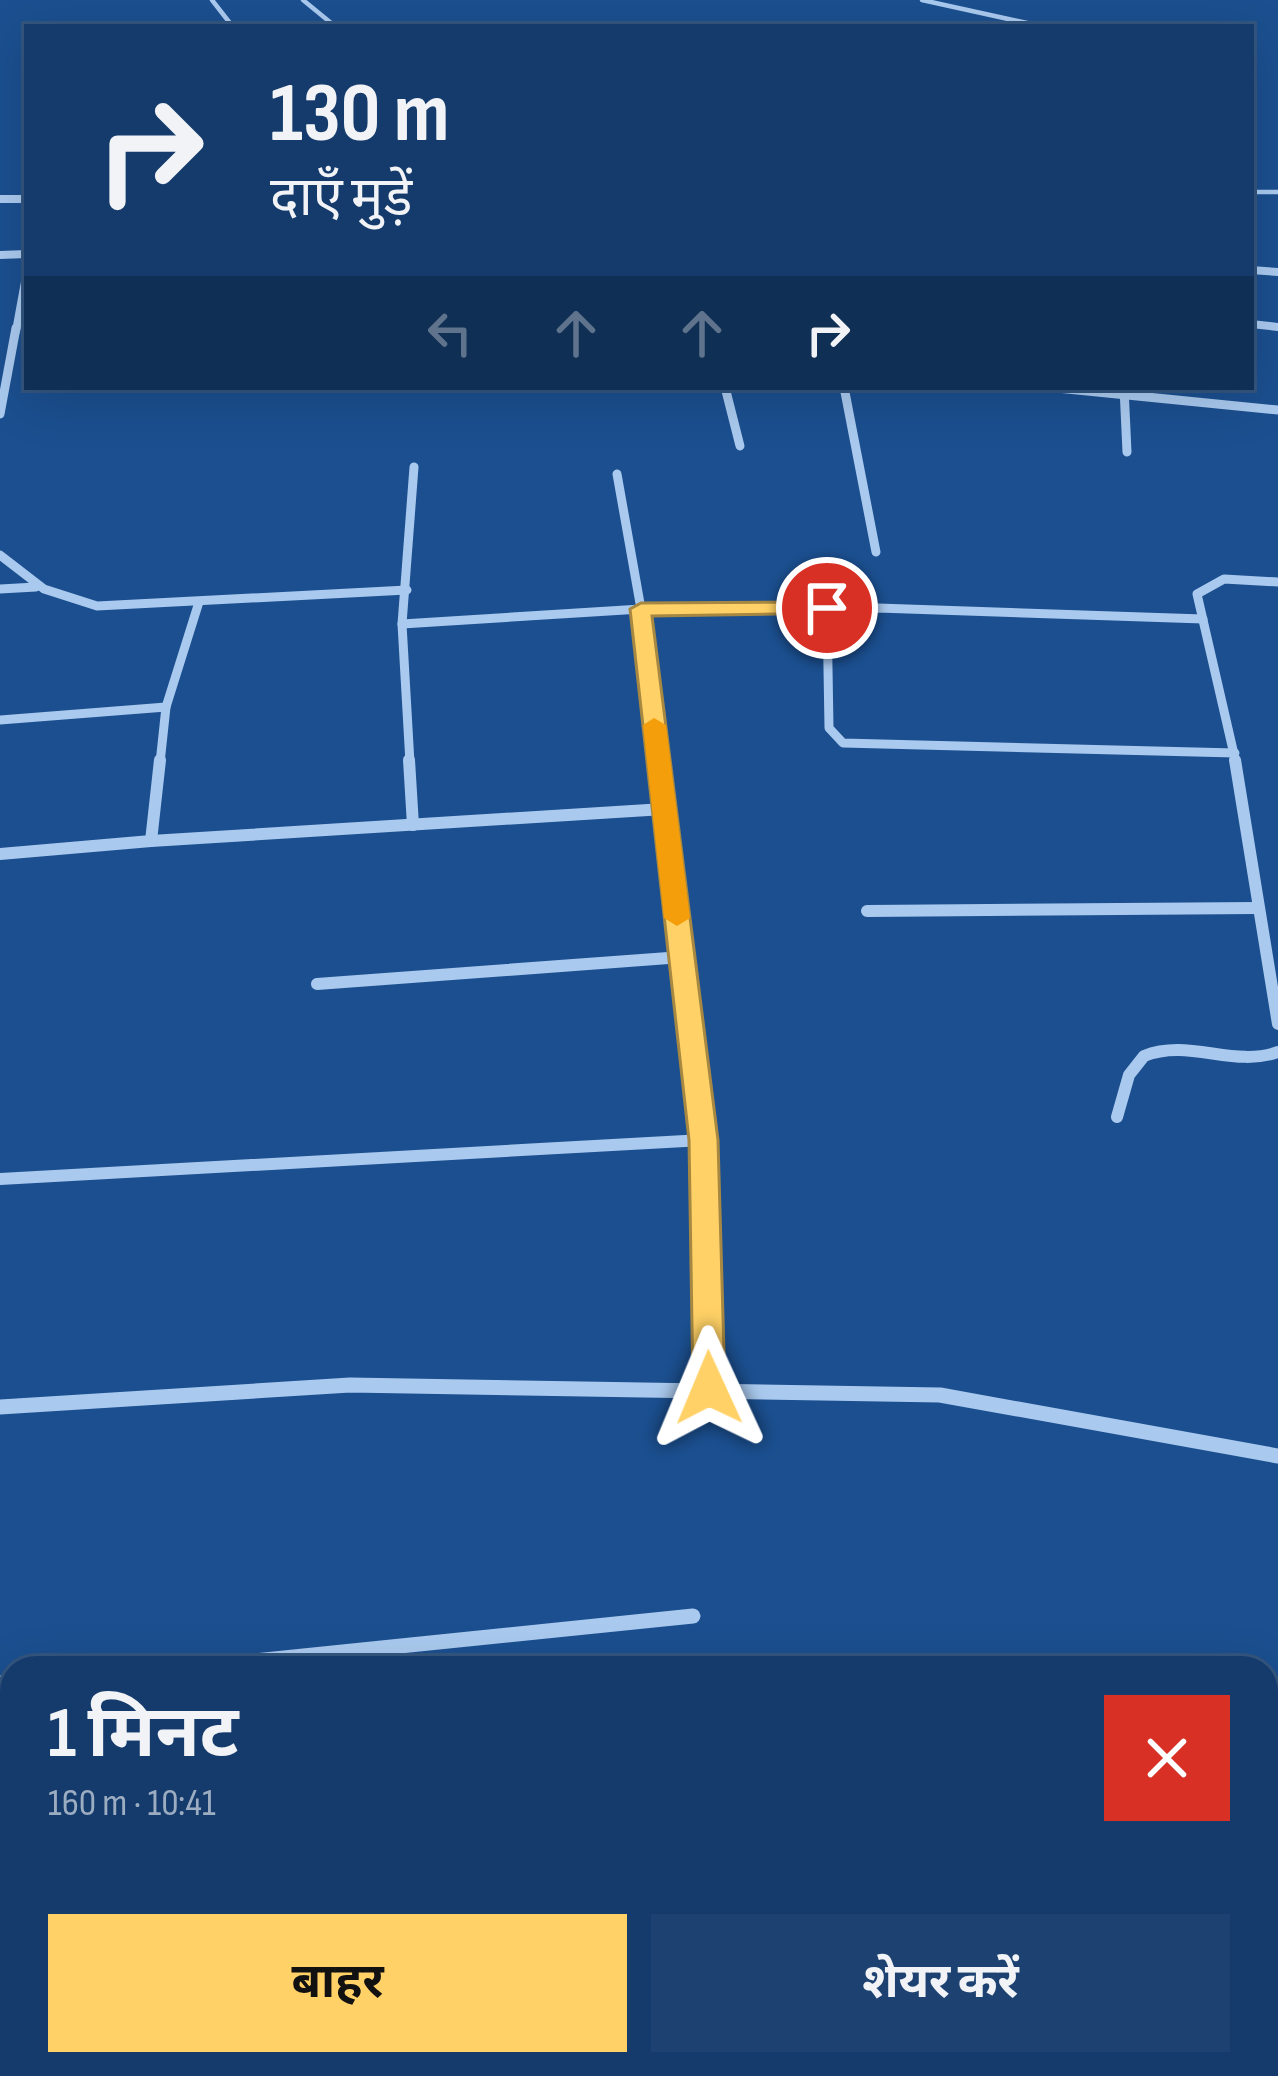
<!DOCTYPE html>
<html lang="hi">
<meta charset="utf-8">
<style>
:root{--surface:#143b6b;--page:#1d4271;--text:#f1f3f6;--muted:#9dadc1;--line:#33557e;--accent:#ffd166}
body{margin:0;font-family:"Sofia Sans Condensed","Noto Sans Devanagari",sans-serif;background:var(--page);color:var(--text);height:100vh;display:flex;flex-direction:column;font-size:45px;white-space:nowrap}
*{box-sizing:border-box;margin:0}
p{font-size:39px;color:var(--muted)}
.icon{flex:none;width:66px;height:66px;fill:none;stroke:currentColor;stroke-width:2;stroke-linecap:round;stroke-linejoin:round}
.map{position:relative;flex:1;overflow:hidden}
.side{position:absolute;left:0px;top:1656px;width:1278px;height:420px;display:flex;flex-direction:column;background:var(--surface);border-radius:36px 36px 0 0;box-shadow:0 12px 48px #0002,0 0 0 3px var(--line)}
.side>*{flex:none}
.banner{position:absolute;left:24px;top:24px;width:1230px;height:366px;border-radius:0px;box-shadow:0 12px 48px #0002,0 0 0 3px var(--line);background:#143b6b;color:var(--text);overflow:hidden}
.pin{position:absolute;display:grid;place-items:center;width:102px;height:102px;color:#fff;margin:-51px;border:6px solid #fff;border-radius:50%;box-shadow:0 3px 12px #0007}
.me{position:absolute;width:132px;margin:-66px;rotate:359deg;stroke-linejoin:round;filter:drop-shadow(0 0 9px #0008)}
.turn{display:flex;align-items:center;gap:42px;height:252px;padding:0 48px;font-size:54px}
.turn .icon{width:156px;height:156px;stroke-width:2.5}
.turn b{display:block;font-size:84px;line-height:102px}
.lanes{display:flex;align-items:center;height:114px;padding:0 48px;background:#0003;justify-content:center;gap:60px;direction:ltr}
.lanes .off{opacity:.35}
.round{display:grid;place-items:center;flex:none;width:126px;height:126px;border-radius:0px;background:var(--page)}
.headline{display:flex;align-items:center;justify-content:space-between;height:204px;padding:0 48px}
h1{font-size:72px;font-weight:700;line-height:90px}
.action{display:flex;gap:24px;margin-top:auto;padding:24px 48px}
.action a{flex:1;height:138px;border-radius:0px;background:var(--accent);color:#111;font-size:48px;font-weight:700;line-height:138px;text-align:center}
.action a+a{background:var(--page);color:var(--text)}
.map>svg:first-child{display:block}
</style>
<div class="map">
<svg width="1278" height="2076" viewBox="0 0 1278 2076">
<rect width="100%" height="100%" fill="#1b4f8f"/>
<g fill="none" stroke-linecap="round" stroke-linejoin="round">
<g stroke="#a9c9ee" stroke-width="4.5">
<path d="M 212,0 L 233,27"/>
<path d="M 303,0 L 336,27"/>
<path d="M 922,0 L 1045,27"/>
<path d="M 1251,192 L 1278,192"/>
</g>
<g stroke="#a9c9ee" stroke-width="8">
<path d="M 0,199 L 27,199"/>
<path d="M 0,255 L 27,254"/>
<path d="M 1251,270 L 1278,272"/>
<path d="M 1251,324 L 1278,327"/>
<path d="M 16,331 L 27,271"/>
</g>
<g stroke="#a9c9ee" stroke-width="9">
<path d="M 725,387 L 740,446"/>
<path d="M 844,387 L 876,552"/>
<path d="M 1047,387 L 1278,410"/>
<path d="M 1124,388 L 1127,452"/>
<path d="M 0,414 L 16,328"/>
<path d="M 617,474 L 641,609 L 659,763"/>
<path d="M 0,555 L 44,589 L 97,606 L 407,590"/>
<path d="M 0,589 L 36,587"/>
<path d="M 827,609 L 829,728 L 843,743 L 1235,753"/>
<path d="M 402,624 L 641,609 L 878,608 L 1203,619"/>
<path d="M 0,720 L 166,707"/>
<path d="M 160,763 L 166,707 L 199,602"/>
<path d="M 410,763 L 402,624 L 414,467"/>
<path d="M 1236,763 L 1197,594 L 1224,579 L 1278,582"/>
</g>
<g stroke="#a9c9ee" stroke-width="12">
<path d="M 409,760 L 413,825"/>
<path d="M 659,760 L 703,1140 L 708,1331"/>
<path d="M 1235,760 L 1278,1024"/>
<path d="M 151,841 L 664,809"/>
<path d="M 0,854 L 151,841 L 160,760"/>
<path d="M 867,911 L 1257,908"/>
<path d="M 317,984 L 682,957"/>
<path d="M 1117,1117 L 1129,1075 L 1144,1056 C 1189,1038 1233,1068 1278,1052"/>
<path d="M 0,1179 L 703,1140"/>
</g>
<g stroke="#a9c9ee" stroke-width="15">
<path d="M 708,1328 L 709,1388"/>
<path d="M 0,1407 L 350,1385 L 940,1395 L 1278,1456"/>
<path d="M 185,1668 L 693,1616"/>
<path d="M 0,1683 L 12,1682"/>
<path d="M 0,1799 L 12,1736"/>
</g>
</g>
<path fill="#ffd166" stroke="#a68842" stroke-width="3" d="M 827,602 L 838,608 L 834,613 L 652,616 L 718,1140 L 725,1388 L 720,1398 L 709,1402 L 698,1398 L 693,1388 L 689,1140 L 630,609 L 641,603 Z"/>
<path fill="#f59e0b" d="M 654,718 L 666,725 L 690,918 L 677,926 L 664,918 L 643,725 Z"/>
</svg>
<div class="pin" style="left:827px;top:608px;background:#d93025"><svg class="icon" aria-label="arrive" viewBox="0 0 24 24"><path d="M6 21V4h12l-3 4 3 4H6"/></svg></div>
<svg class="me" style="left:709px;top:1388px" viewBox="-20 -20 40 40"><path d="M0-17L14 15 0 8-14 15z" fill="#ffd166" stroke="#fff" stroke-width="4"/></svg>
<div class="banner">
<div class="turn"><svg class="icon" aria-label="right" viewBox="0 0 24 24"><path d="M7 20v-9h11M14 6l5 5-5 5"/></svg><div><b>130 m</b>दाएँ मुड़ें</div></div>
<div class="lanes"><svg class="icon off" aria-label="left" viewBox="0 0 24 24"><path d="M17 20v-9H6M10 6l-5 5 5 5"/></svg><svg class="icon off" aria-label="ahead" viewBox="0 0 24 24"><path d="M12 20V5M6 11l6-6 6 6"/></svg><svg class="icon off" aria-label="ahead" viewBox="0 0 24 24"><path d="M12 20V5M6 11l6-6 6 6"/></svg><svg class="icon" aria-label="right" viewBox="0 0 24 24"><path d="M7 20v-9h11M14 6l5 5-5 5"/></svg></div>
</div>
<section class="side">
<div class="headline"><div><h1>1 मिनट</h1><p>160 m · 10:41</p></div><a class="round" style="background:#d93025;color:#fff"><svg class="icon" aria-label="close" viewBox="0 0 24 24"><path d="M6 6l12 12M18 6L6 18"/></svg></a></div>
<div class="action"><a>बाहर</a><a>शेयर करें</a></div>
</section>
</div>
